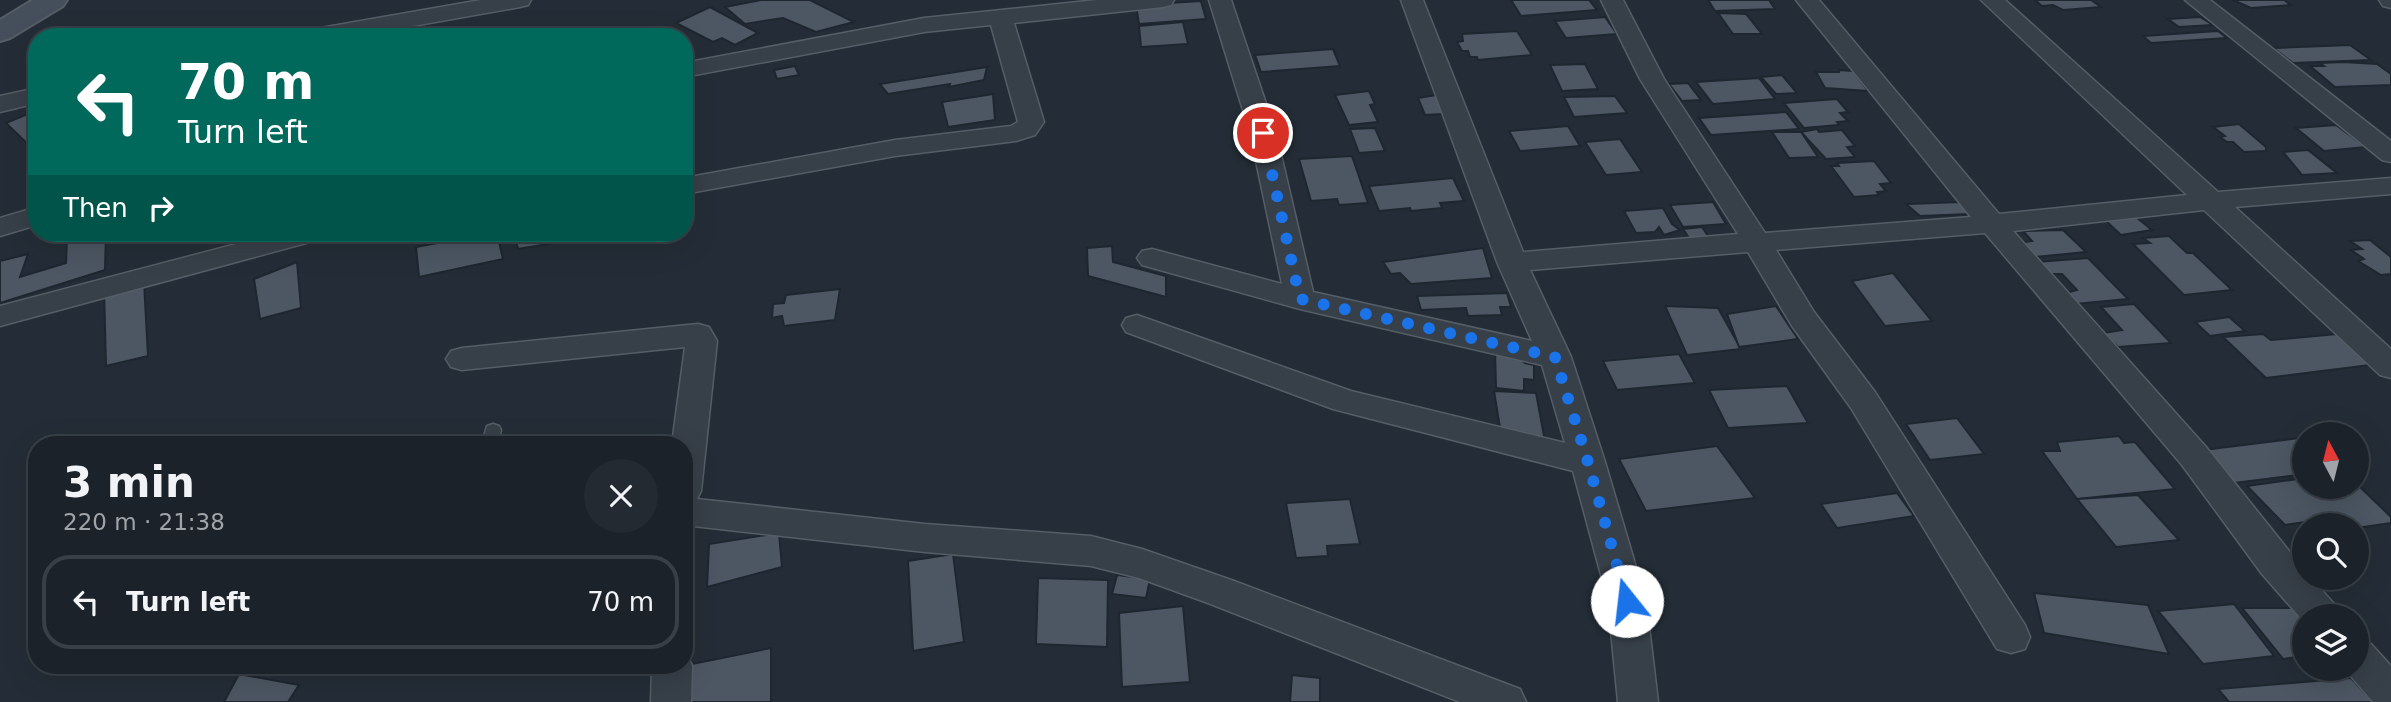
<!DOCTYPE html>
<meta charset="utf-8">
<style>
:root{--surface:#1b2229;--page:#242a31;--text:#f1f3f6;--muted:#a0a4a8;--line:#393f46}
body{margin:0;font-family:"DejaVu Sans",sans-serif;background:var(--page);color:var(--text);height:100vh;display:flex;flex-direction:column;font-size:26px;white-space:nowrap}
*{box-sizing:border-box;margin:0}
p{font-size:23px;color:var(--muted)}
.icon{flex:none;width:38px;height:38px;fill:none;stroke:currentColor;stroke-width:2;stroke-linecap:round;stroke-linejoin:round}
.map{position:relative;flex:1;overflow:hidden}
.details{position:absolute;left:28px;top:436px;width:665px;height:238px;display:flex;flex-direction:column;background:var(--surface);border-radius:28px;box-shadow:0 7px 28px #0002,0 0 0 2px var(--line)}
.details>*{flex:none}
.guide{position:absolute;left:28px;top:28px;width:665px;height:214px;border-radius:28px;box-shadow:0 7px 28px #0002,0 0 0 2px var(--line);background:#00695c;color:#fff;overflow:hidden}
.needle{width:46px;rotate:353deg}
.fabs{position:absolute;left:2292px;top:422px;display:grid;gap:14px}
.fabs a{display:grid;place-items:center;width:77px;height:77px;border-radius:50%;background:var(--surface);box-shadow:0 7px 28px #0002,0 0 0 2px var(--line);font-size:35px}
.pin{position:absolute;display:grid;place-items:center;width:60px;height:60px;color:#fff;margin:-30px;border:4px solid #fff;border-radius:50%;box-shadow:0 2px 7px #0007}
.me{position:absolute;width:77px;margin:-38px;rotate:344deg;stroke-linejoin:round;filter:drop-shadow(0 0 5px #0008)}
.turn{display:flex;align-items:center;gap:24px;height:147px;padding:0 35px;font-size:32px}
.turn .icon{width:91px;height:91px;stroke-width:2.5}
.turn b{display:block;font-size:49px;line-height:60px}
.then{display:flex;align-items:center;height:66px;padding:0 35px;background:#0003;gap:14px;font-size:26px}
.round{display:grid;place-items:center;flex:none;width:74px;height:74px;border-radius:37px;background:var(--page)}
.headline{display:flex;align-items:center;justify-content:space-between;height:119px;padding:0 35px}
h1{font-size:42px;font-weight:800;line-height:52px}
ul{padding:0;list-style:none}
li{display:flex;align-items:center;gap:21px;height:94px;margin:0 14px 10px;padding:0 21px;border:4px solid var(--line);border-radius:28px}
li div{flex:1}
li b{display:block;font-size:26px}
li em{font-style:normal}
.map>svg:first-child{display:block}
</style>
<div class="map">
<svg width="2391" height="702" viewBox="0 0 2391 702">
<rect width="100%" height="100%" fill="#242d37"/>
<g fill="#4c5763" stroke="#1e262f" stroke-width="2">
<path d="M 761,0 L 810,0 L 854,22 L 816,32 L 783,18 L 745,24 L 725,7 Z"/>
<path d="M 1511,0 L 1589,0 L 1597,10 L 1521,16 Z"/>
<path d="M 1708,0 L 1769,0 L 1775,9 L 1715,11 Z"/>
<path d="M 2035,0 L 2091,0 L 2101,7 L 2063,10 L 2053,5 L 2042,6 Z"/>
<path d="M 2233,0 L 2284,0 L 2291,5 L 2251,8 Z"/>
<path d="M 1201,1 L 1206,19 L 1139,24 L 1136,5 Z"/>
<path d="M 710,7 L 758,33 L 735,45 L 722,38 L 713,42 L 676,23 Z"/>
<path d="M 1718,13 L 1746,14 L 1762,34 L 1733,34 Z"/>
<path d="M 1605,17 L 1617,34 L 1566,38 L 1555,21 Z"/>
<path d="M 2200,17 L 2213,25 L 2179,27 L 2168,19 Z"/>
<path d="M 1183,22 L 1188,44 L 1141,47 L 1139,26 Z"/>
<path d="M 1517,31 L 1532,55 L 1478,60 L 1477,57 L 1470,57 L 1468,51 L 1462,51 L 1457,42 L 1463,41 L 1462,34 Z"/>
<path d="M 2218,31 L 2227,38 L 2151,43 L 2143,36 Z"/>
<path d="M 2350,45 L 2371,60 L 2293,63 L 2273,48 Z"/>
<path d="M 1333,49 L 1340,66 L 1261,72 L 1255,55 Z"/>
<path d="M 2343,62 L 2377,64 L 2391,74 L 2391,85 L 2335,87 L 2310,66 L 2324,66 L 2320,63 Z"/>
<path d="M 1585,64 L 1598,89 L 1562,91 L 1550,65 Z"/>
<path d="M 795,66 L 799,75 L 777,79 L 774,70 Z"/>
<path d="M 987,67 L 984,80 L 949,87 L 950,84 L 888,94 L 880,84 Z"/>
<path d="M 1839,70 L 1853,71 L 1868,91 L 1825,88 L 1816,72 L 1839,72 Z"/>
<path d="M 1782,75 L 1797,93 L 1776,94 L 1761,77 Z"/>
<path d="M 1759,78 L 1775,99 L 1713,104 L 1696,82 Z"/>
<path d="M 1688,83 L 1701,100 L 1682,101 L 1669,84 Z"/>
<path d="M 1369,91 L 1375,104 L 1370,105 L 1378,122 L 1349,125 L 1335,95 Z"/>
<path d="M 993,94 L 995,120 L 948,127 L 942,102 Z"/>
<path d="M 1436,95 L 1443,114 L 1425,115 L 1418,98 Z"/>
<path d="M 1615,96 L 1627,113 L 1574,117 L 1564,97 Z"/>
<path d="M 1837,99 L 1848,112 L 1840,113 L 1848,121 L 1837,122 L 1839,125 L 1804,128 L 1784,103 Z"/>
<path d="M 37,110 L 37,152 L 36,152 L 6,123 Z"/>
<path d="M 1786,112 L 1799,129 L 1711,135 L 1699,118 Z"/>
<path d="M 2239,124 L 2266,147 L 2266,151 L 2244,152 L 2233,142 L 2227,142 L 2220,137 L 2225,136 L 2213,127 Z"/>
<path d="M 2336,125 L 2366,147 L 2324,151 L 2296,128 Z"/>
<path d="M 1568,126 L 1580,146 L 1520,151 L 1509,131 Z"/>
<path d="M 1375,128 L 1385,151 L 1359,153 L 1350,129 Z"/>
<path d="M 1817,129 L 1819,132 L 1842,130 L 1855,146 L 1847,147 L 1855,157 L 1826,159 L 1801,132 Z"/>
<path d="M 1772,132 L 1801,132 L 1818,157 L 1789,158 Z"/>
<path d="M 1620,139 L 1642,172 L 1606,175 L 1585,142 Z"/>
<path d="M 2308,150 L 2337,173 L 2302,175 L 2283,152 Z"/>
<path d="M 1352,156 L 1368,203 L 1339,205 L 1337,199 L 1311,201 L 1299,159 Z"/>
<path d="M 1874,161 L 1891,183 L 1880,184 L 1886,191 L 1877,192 L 1879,195 L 1854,197 L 1831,166 L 1839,166 L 1837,163 Z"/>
<path d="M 1453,178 L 1464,201 L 1440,203 L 1442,208 L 1411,211 L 1410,208 L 1379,211 L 1369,186 Z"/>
<path d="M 1713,202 L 1726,224 L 1683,227 L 1670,205 Z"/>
<path d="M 1962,202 L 1971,214 L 1920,216 L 1906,204 Z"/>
<path d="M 1663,208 L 1672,224 L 1680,230 L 1664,235 L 1659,227 L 1655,232 L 1636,233 L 1624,211 Z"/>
<path d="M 2136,217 L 2152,230 L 2121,235 L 2106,221 Z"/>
<path d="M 1702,227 L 1710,239 L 1691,241 L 1683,229 Z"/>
<path d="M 2063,230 L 2086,252 L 2035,257 L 2018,243 L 2032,241 L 2023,231 Z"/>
<path d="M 83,233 L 106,233 L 105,270 L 0,303 L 0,261 L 28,254 L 20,277 L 66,263 L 67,238 Z"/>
<path d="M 491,233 L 497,233 L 503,259 L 419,277 L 416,247 Z"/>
<path d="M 514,233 L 559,233 L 560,242 L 518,249 Z"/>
<path d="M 2169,236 L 2187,253 L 2193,253 L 2232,290 L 2184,295 L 2133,244 L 2150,243 L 2143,238 Z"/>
<path d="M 2370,240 L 2391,257 L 2391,274 L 2381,275 L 2358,261 L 2364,259 L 2351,250 L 2362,249 L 2350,241 Z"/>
<path d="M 1112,246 L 1113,262 L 1166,276 L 1166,297 L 1088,276 L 1087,248 Z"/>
<path d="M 1483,248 L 1492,278 L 1411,284 L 1400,273 L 1391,274 L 1383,262 Z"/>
<path d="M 2088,258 L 2128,299 L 2075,304 L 2066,293 L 2077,290 L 2062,274 L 2048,274 L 2037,262 Z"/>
<path d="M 297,262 L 301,308 L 260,319 L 254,279 Z"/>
<path d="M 1893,273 L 1932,321 L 1885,326 L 1852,281 Z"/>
<path d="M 144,282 L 148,356 L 106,366 L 104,289 Z"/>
<path d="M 840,289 L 835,320 L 784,326 L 782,316 L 772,318 L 773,304 L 784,303 L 786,295 Z"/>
<path d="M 1507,293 L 1511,307 L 1500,307 L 1502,315 L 1468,316 L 1466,308 L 1421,310 L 1417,296 Z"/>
<path d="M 2134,304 L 2171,343 L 2118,347 L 2103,333 L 2122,330 L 2101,307 Z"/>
<path d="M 1665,306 L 1718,308 L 1741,349 L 1687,355 Z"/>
<path d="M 1776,306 L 1798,339 L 1739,347 L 1727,314 Z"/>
<path d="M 2229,317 L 2245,331 L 2210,336 L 2195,322 Z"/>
<path d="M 2263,334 L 2271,340 L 2337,334 L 2370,365 L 2266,378 L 2223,337 Z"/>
<path d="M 1495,349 L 1510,351 L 1525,363 L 1534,365 L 1534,380 L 1524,379 L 1524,391 L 1496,388 Z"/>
<path d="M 1679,354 L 1695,383 L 1617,390 L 1603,361 Z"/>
<path d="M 1787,386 L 1808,423 L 1728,428 L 1709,390 Z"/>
<path d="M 1494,391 L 1536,393 L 1545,441 L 1500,428 Z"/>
<path d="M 1957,418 L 1984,454 L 1930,460 L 1906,424 Z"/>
<path d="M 2119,436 L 2124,443 L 2135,442 L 2175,489 L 2077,499 L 2042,451 L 2060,451 L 2057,442 Z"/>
<path d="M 2299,438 L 2304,443 L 2305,474 L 2234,483 L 2203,450 Z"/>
<path d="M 1717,446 L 1755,498 L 1646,511 L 1619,459 Z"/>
<path d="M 2305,478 L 2305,486 L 2357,486 L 2357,484 L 2391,517 L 2391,523 L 2357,528 L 2357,525 L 2348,525 L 2340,517 L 2285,525 L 2247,486 Z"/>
<path d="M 1897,493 L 1914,516 L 1837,528 L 1821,504 Z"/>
<path d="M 2138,495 L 2179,540 L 2116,547 L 2077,499 Z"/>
<path d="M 1350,499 L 1360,544 L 1327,546 L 1328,556 L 1296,558 L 1286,503 Z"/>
<path d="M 779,533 L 782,567 L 707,587 L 709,544 Z"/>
<path d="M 953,554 L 964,642 L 913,651 L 908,561 Z"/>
<path d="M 1117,575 L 1150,579 L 1146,598 L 1112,594 Z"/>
<path d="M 1038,578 L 1108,580 L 1107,647 L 1036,644 Z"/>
<path d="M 2034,593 L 2148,605 L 2169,654 L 2044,633 Z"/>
<path d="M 2234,604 L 2274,656 L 2203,664 L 2158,611 Z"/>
<path d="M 1183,606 L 1190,682 L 1122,687 L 1119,613 Z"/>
<path d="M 2242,608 L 2293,608 L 2305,622 L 2305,656 L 2283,659 Z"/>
<path d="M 771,648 L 771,702 L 687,702 L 687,665 Z"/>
<path d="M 239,674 L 299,685 L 288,702 L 224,702 Z"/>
<path d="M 1292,675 L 1320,678 L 1320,702 L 1290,702 Z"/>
<path d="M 2351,678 L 2373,702 L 2229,702 L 2218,689 Z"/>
</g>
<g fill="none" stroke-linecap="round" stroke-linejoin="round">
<g stroke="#555d66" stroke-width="3">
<path id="service" d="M 493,424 L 499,426 L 501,430 L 498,444 L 482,444 L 487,426 Z"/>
</g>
<g stroke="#555d66" stroke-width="3">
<g id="minor">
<path d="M 481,0 L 531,0 L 528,5 L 520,7 L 351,37 L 297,37 L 301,32 L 309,30 Z"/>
<path d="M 1097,0 L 1174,0 L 1171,5 L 1163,7 L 1014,23 L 1044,122 L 1035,135 L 1016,141 L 895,156 L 684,194 L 684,178 L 895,140 L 1011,126 L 1018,122 L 991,25 L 924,32 L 684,77 L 684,63 L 924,18 Z"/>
<path d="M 1209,0 L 1231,0 L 1276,133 L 1313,292 L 1532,341 L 1497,262 L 1401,0 L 1423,0 L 1523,252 L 1738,234 L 1640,79 L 1601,0 L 1623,0 L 1664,79 L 1765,233 L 1971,217 L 1796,0 L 1819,0 L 1999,214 L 2187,195 L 1981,0 L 2005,0 L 2218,192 L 2391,178 L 2391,194 L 2235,207 L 2391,349 L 2391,378 L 2380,375 L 2204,210 L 2013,231 L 2206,447 L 2305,571 L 2305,578 L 2311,578 L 2335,605 L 2341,616 L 2305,616 L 2305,623 L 2262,574 L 2182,465 L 1985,233 L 1776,250 L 1814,312 L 1875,392 L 2025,625 L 2030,637 L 2025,649 L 2011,653 L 1997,649 L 1851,408 L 1792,326 L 1748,252 L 1530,270 L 1571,357 L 1605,462 L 1646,601 L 1658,702 L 1618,702 L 1608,601 L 1573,471 L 1333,409 L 1126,332 L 1122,325 L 1126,318 L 1137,315 L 1351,391 L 1565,443 L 1542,365 L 1300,309 L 1142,265 L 1137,258 L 1142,251 L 1152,249 L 1282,284 L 1250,133 Z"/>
<path d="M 2185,0 L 2210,0 L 2391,141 L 2391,162 L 2382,160 Z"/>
<path d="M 2379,0 L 2391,0 L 2391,8 L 2383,6 Z"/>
<path d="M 37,88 L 37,103 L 0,112 L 0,96 Z"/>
<path d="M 37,207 L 37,225 L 0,236 L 0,218 Z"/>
<path d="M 278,233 L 325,233 L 321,239 L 0,326 L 0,306 Z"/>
<path d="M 698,324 L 709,327 L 717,341 L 701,491 L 697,499 L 925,524 L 1091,536 L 1142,549 L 1234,581 L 1520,689 L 1526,702 L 1460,702 L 1208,603 L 1139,578 L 1091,566 L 925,552 L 684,525 L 684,444 L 672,444 L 685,347 L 462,370 L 451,367 L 446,359 L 451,351 L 462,348 Z"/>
<path d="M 2357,639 L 2371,644 L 2391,666 L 2391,702 L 2373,702 L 2344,668 L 2357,668 Z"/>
<path d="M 684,652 L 692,665 L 691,702 L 651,702 L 652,665 L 684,665 Z"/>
</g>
</g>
<g stroke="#555d66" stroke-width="4">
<path id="secondary" d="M 33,0 L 67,0 L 63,6 L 10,38 L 0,41 L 0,20 Z"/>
</g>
<use href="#service" fill="#373f48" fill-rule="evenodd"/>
<use href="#minor" fill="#373f48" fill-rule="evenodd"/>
<use href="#secondary" fill="#454e5b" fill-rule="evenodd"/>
</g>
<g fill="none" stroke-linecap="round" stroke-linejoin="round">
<path stroke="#1a73e8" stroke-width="12" stroke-dasharray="0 21.6" d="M 1263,133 L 1300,299 L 1555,357 L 1588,462 L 1627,601"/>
</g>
</svg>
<div class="fabs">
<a><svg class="needle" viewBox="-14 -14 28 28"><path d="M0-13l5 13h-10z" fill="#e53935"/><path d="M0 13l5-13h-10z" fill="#a0a4a8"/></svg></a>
<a><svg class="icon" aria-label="search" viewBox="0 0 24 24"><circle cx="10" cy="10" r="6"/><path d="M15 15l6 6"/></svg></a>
<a><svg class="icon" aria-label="layers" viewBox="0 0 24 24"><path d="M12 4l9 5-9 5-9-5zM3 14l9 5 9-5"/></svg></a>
</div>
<div class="pin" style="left:1263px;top:133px;background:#d93025"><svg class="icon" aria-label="arrive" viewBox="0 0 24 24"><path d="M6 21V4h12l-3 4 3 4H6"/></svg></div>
<svg class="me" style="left:1627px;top:601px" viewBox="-20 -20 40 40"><circle r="19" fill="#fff"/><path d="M0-13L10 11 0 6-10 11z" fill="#1a73e8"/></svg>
<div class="guide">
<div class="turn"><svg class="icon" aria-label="left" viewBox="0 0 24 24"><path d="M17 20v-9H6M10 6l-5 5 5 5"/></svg><div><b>70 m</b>Turn left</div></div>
<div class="then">Then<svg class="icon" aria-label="right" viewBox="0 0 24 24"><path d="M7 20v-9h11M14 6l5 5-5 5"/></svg></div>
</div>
<section class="details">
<div class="headline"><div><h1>3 min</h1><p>220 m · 21:38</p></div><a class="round"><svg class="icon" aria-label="close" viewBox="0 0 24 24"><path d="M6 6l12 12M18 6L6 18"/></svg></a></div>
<ul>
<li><svg class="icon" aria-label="left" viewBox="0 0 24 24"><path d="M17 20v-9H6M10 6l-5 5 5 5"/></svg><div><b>Turn left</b></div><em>70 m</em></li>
</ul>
</section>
</div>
